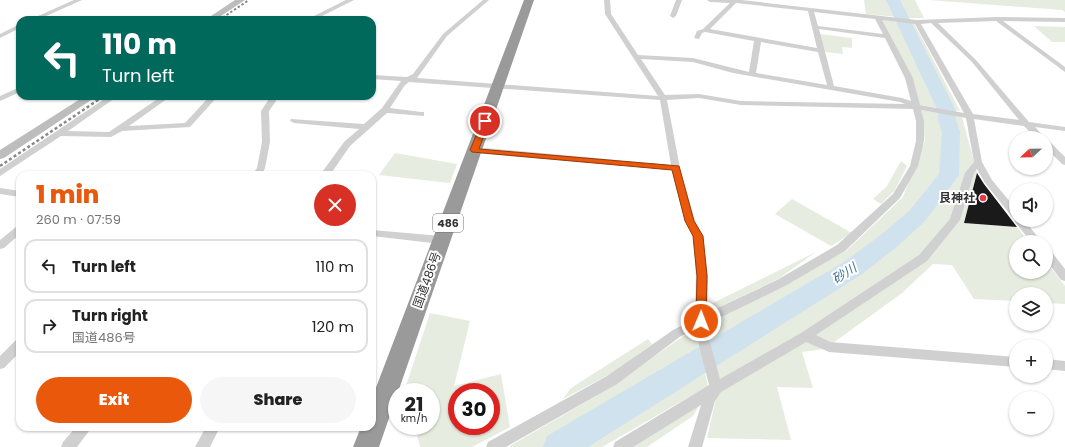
<!DOCTYPE html>
<meta charset="utf-8">
<style>
:root{--surface:#fff;--page:#f6f6f6;--text:#222;--muted:#767676;--line:#e0e0e0;--accent:#ea580c}
body{margin:0;font-family:Poppins,"Noto Sans JP",sans-serif;background:var(--page);color:var(--text);height:100vh;display:flex;flex-direction:column;font-size:15px;white-space:nowrap}
*{box-sizing:border-box;margin:0}
p{font-size:13px;color:var(--muted)}
.icon{flex:none;width:22px;height:22px;fill:none;stroke:currentColor;stroke-width:2;stroke-linecap:round;stroke-linejoin:round}
.map{position:relative;flex:1;overflow:hidden}
.side{position:absolute;left:16px;top:171px;width:360px;height:260px;display:flex;flex-direction:column;background:var(--surface);border-radius:12px;box-shadow:0 1px 3px #0004}
.side>*{flex:none}
.guide{position:absolute;left:16px;top:16px;width:360px;height:84px;border-radius:12px;box-shadow:0 1px 3px #0004;background:#00695c;color:#fff;overflow:hidden}
.needle{width:26px;rotate:248deg}
.controls{position:absolute;left:1009px;top:131px;display:grid;gap:8px}
.controls a{display:grid;place-items:center;width:44px;height:44px;border-radius:50%;background:var(--surface);box-shadow:0 1px 3px #0004;font-size:20px}
.speed{position:absolute;left:388px;top:383px;display:flex;gap:8px;font-size:20px;font-weight:700;text-align:center}
.speed>*{display:grid;place-content:center;width:52px;height:52px;border-radius:50%;background:var(--surface);box-shadow:0 1px 3px #0004;line-height:1}
.speed small{font-size:10px;font-weight:400}
.speed .limit{border:6px solid #d22;background:#fff;color:#111}
.pin{position:absolute;display:grid;place-items:center;width:34px;height:34px;color:#fff;margin:-17px;border:2px solid #fff;border-radius:50%;box-shadow:0 1px 4px #0007}
.me{position:absolute;width:44px;margin:-22px;rotate:1deg;stroke-linejoin:round;filter:drop-shadow(0 0 3px #0008)}
.turn{display:flex;align-items:center;gap:14px;height:84px;padding:0 20px;font-size:18px}
.turn .icon{width:52px;height:52px;stroke-width:2.5}
.turn b{display:block;font-size:28px;line-height:34px}
.round{display:grid;place-items:center;flex:none;width:42px;height:42px;border-radius:21px;background:var(--page)}
.summary{display:flex;align-items:center;justify-content:space-between;height:68px;padding:0 20px}
h1{font-size:24px;font-weight:800;line-height:30px;color:var(--accent)}
.cta{display:flex;gap:8px;margin-top:auto;padding:8px 20px}
.cta a{flex:1;height:46px;border-radius:24px;background:var(--accent);color:#fff;font-size:16px;font-weight:800;line-height:46px;text-align:center}
.cta a+a{background:var(--page);color:var(--text)}
ul{padding:0;list-style:none}
li{display:flex;align-items:center;gap:12px;height:54px;margin:0 8px 6px;padding:0 12px;border:2px solid var(--line);border-radius:12px}
li div{flex:1}
li b{display:block;font-size:15px}
li em{font-style:normal}
.map>svg:first-child{display:block}
</style>
<div class="map">
<svg width="1065" height="447" viewBox="0 0 1065 447">
<rect width="100%" height="100%" fill="#fff"/>
<g fill="#e6ecdf" fill-rule="evenodd">
<path d="M 864,0 L 915,0 L 924,18 L 910,18 L 866,14 Z"/>
<path d="M 929,0 L 1065,0 L 1065,12 L 1062,10 Z"/>
<path d="M 882,20 L 914,23 L 960,111 L 919,105 Z"/>
<path d="M 1034,26 L 1065,27 L 1065,42 L 1052,42 Z"/>
<path d="M 820,34 L 852,38 L 852,48 L 842,47 L 843,54 L 824,52 Z"/>
<path d="M 921,110 L 962,117 L 977,173 L 964,223 L 1017,227 L 1029,242 L 1016,242 L 1016,272 L 1046,272 L 1046,262 L 1065,286 L 1065,304 L 1046,303 L 1046,294 L 1016,294 L 1016,301 L 974,299 L 952,265 L 933,264 L 902,293 L 840,338 L 823,349 L 802,352 L 813,388 L 777,387 L 791,440 L 707,438 L 715,403 L 719,379 L 707,323 L 846,251 L 903,197 L 925,141 Z"/>
<path d="M 395,153 L 457,164 L 450,183 L 379,175 Z"/>
<path d="M 901,161 L 907,166 L 895,190 L 881,204 L 873,199 L 887,186 Z"/>
<path d="M 792,199 L 852,233 L 831,246 L 775,214 Z"/>
<path d="M 816,252 L 778,279 L 705,314 L 711,304 Z"/>
<path d="M 430,313 L 470,321 L 454,386 L 501,374 L 510,427 L 472,447 L 420,447 L 415,426 L 431,426 L 431,392 L 404,392 ZM 457,392 L 491,392 L 491,426 L 457,426 Z"/>
<path d="M 688,333 L 697,339 L 708,386 L 602,447 L 508,447 L 598,395 Z"/>
<path d="M 648,339 L 652,344 L 612,373 L 563,399 L 571,388 Z"/>
<path d="M 700,404 L 693,416 L 647,447 L 630,447 Z"/>
</g>
<g fill="none" stroke-linecap="round" stroke-linejoin="round">
<path fill="#cfe2ee" fill-rule="evenodd" d="M 886,0 L 900,0 L 956,111 L 956,120 L 960,132 L 959,175 L 926,220 L 898,246 L 862,274 L 588,447 L 543,447 L 547,436 L 844,262 L 882,234 L 910,210 L 939,174 L 942,132 L 938,120 L 938,111 Z"/>
</g>
<path fill="#1a1a1a" d="M 977,173 L 984,184 L 1017,227 L 964,223 Z"/>
<g fill="none" stroke-linecap="round" stroke-linejoin="round">
<g fill="#d0d0d0" fill-rule="evenodd">
<path d="M 74,0 L 82,0 L 44,17 L 57,20 L 29,20 Z"/>
<path d="M 346,0 L 354,0 L 314,20 L 306,20 Z"/>
<path d="M 483,0 L 489,0 L 447,36 L 417,78 L 658,96 L 605,14 L 604,0 L 610,0 L 611,14 L 638,55 L 693,58 L 749,72 L 754,41 L 705,32 L 702,33 L 699,39 L 694,38 L 697,31 L 703,29 L 730,3 L 710,2 L 707,0 L 741,0 L 917,20 L 997,17 L 1065,18 L 1065,22 L 1003,21 L 1065,67 L 1065,72 L 996,21 L 938,23 L 976,60 L 1029,122 L 1065,127 L 1065,131 L 1035,127 L 1045,138 L 1036,138 L 1024,126 L 974,119 L 982,162 L 992,180 L 1016,209 L 1016,220 L 1024,220 L 1042,242 L 1031,242 L 1015,222 L 1015,219 L 1013,218 L 985,183 L 977,169 L 974,173 L 960,220 L 927,261 L 816,335 L 830,342 L 1016,357 L 1016,367 L 829,352 L 806,342 L 721,392 L 715,401 L 702,447 L 688,447 L 701,405 L 633,447 L 613,447 L 615,442 L 709,385 L 695,330 L 681,336 L 617,384 L 506,447 L 486,447 L 488,442 L 607,376 L 673,330 L 695,319 L 696,276 L 693,236 L 685,221 L 672,170 L 474,153 L 470,150 L 474,147 L 671,165 L 660,100 L 409,82 L 405,85 L 390,108 L 421,112 L 424,112 L 424,116 L 387,113 L 350,146 L 330,175 L 320,175 L 344,142 L 359,129 L 294,123 L 290,121 L 291,119 L 364,124 L 382,108 L 401,81 L 372,79 L 372,75 L 407,77 L 413,74 L 443,34 ZM 736,3 L 808,11 L 817,48 L 710,29 ZM 814,12 L 875,19 L 883,34 L 818,26 ZM 882,20 L 915,24 L 964,113 L 920,105 L 913,78 ZM 931,23 L 972,62 L 1019,120 L 973,114 L 921,24 ZM 819,29 L 885,38 L 905,78 L 911,101 L 902,98 L 834,86 ZM 761,42 L 818,52 L 827,85 L 756,73 ZM 641,59 L 693,62 L 733,73 L 900,102 L 905,104 L 741,101 L 699,94 L 665,95 ZM 699,98 L 741,105 L 913,109 L 916,121 L 916,141 L 910,166 L 893,194 L 837,245 L 777,280 L 707,313 L 708,276 L 703,236 L 695,221 L 680,168 L 667,100 ZM 921,110 L 966,118 L 974,162 L 965,173 L 950,219 L 919,255 L 801,333 L 720,379 L 707,331 L 707,324 L 785,286 L 845,251 L 900,198 L 918,166 L 924,141 L 924,121 Z"/>
<path d="M 676,0 L 682,0 L 676,16 L 673,18 L 670,16 Z"/>
<path d="M 20,24 L 20,28 L 0,38 L 0,34 Z"/>
<path d="M 20,87 L 20,92 L 0,101 L 0,96 Z"/>
<path d="M 109,96 L 118,96 L 68,131 L 109,132 L 162,96 L 171,96 L 129,126 L 185,123 L 210,96 L 218,96 L 190,127 L 122,131 L 111,137 L 61,136 L 0,176 L 0,169 Z"/>
<path d="M 269,99 L 275,99 L 276,101 L 269,111 L 270,142 L 265,168 L 262,175 L 252,175 L 257,168 L 262,142 L 261,111 Z"/>
<path d="M 1046,140 L 1049,141 L 1065,157 L 1065,165 L 1062,164 L 1046,148 Z"/>
<path d="M 0,188 L 20,191 L 20,197 L 0,194 Z"/>
<path d="M 20,226 L 20,234 L 4,248 L 0,249 L 0,240 L 16,227 Z"/>
<path d="M 372,230 L 441,236 L 445,237 L 446,240 L 445,243 L 441,244 L 372,236 Z"/>
<path d="M 1046,249 L 1050,250 L 1065,269 L 1065,281 L 1061,280 L 1046,260 Z"/>
<path d="M 20,339 L 20,352 L 4,368 L 0,369 L 0,356 L 16,340 Z"/>
<path d="M 1046,359 L 1065,361 L 1065,371 L 1046,369 Z"/>
<path d="M 76,427 L 92,427 L 77,447 L 61,447 L 63,442 Z"/>
<path d="M 206,427 L 220,427 L 210,447 L 195,447 Z"/>
</g>
<g fill="#bdbdbd" fill-rule="evenodd">
<path d="M 235,0 L 245,0 L 215,20 L 205,20 Z"/>
<path d="M 85,96 L 97,96 L 4,158 L 0,159 L 0,150 Z"/>
</g>
<path fill="#9a9a9a" fill-rule="evenodd" d="M 524,0 L 534,0 L 379,447 L 353,447 L 361,427 L 372,427 L 372,398 Z"/>
<path stroke="#888" stroke-width="2" stroke-dasharray="2.5 2" stroke-linecap="butt" d="M 219,20 L 249,0"/>
<path stroke="#888" stroke-width="2.5" stroke-dasharray="3 2.5" stroke-linecap="butt" d="M 0,166 L 104,96"/>
</g>
<path fill="#ea580c" stroke="#983908" d="M 483,119 L 485,119 L 489,121 L 479,149 L 679,166 L 694,221 L 703,236 L 707,276 L 706,321 L 705,324 L 701,325 L 697,324 L 696,321 L 697,276 L 693,236 L 685,221 L 672,170 L 472,152 L 470,150 Z"/>
<circle fill="#e63946" stroke="#fff" stroke-width="1.5" cx="983" cy="198" r="4"/>
<g text-anchor="middle" stroke-width="4" stroke-linejoin="round" paint-order="stroke">
<rect fill="#fff" stroke="#707070" stroke-width="1" x="433" y="214" width="30" height="18" rx="3"/>
<g font-size="11" font-weight="bold" fill="#333">
<text x="448" y="227">486</text>
</g>
<g font-size="12" font-weight="bold" fill="#333" stroke="#fff" text-anchor="end">
<text x="975" y="202">艮神社</text>
</g>
<g font-size="12" fill="#333" stroke="#fff">
<text transform="translate(427 280) rotate(-70)" y="4">国道486号</text>
</g>
<g font-size="13" font-style="italic" fill="#3f7597" stroke="#fff">
<text transform="translate(844 273) rotate(-33)" y="5">砂川</text>
</g>
</g>
</svg>
<div class="controls">
<a><svg class="needle" viewBox="-14 -14 28 28"><path d="M0-13l5 13h-10z" fill="#e53935"/><path d="M0 13l5-13h-10z" fill="#767676"/></svg></a>
<a><svg class="icon" aria-label="sound" viewBox="0 0 24 24"><path d="M4 9h4l5-4v14l-5-4H4zM17 9q2 3 0 6"/></svg></a>
<a><svg class="icon" aria-label="search" viewBox="0 0 24 24"><circle cx="10" cy="10" r="6"/><path d="M15 15l6 6"/></svg></a>
<a><svg class="icon" aria-label="layers" viewBox="0 0 24 24"><path d="M12 4l9 5-9 5-9-5zM3 14l9 5 9-5"/></svg></a>
<a>+</a>
<a>−</a>
</div>
<div class="speed"><div>21<small>km/h</small></div><div class="limit">30</div></div>
<div class="pin" style="left:485px;top:121px;background:#d93025"><svg class="icon" aria-label="arrive" viewBox="0 0 24 24"><path d="M6 21V4h12l-3 4 3 4H6"/></svg></div>
<svg class="me" style="left:701px;top:321px" viewBox="-20 -20 40 40"><circle r="17" fill="#ea580c" stroke="#fff" stroke-width="3"/><path d="M0-11L8 9 0 5-8 9z" fill="#fff"/></svg>
<div class="guide">
<div class="turn"><svg class="icon" aria-label="left" viewBox="0 0 24 24"><path d="M17 20v-9H6M10 6l-5 5 5 5"/></svg><div><b>110 m</b>Turn left</div></div>
</div>
<section class="side">
<div class="summary"><div><h1>1 min</h1><p>260 m · 07:59</p></div><a class="round" style="background:#d93025;color:#fff"><svg class="icon" aria-label="close" viewBox="0 0 24 24"><path d="M6 6l12 12M18 6L6 18"/></svg></a></div>
<ul>
<li><svg class="icon" aria-label="left" viewBox="0 0 24 24"><path d="M17 20v-9H6M10 6l-5 5 5 5"/></svg><div><b>Turn left</b></div><em>110 m</em></li>
<li><svg class="icon" aria-label="right" viewBox="0 0 24 24"><path d="M7 20v-9h11M14 6l5 5-5 5"/></svg><div><b>Turn right</b><p>国道486号</p></div><em>120 m</em></li>
</ul>
<div class="cta"><a>Exit</a><a>Share</a></div>
</section>
</div>
